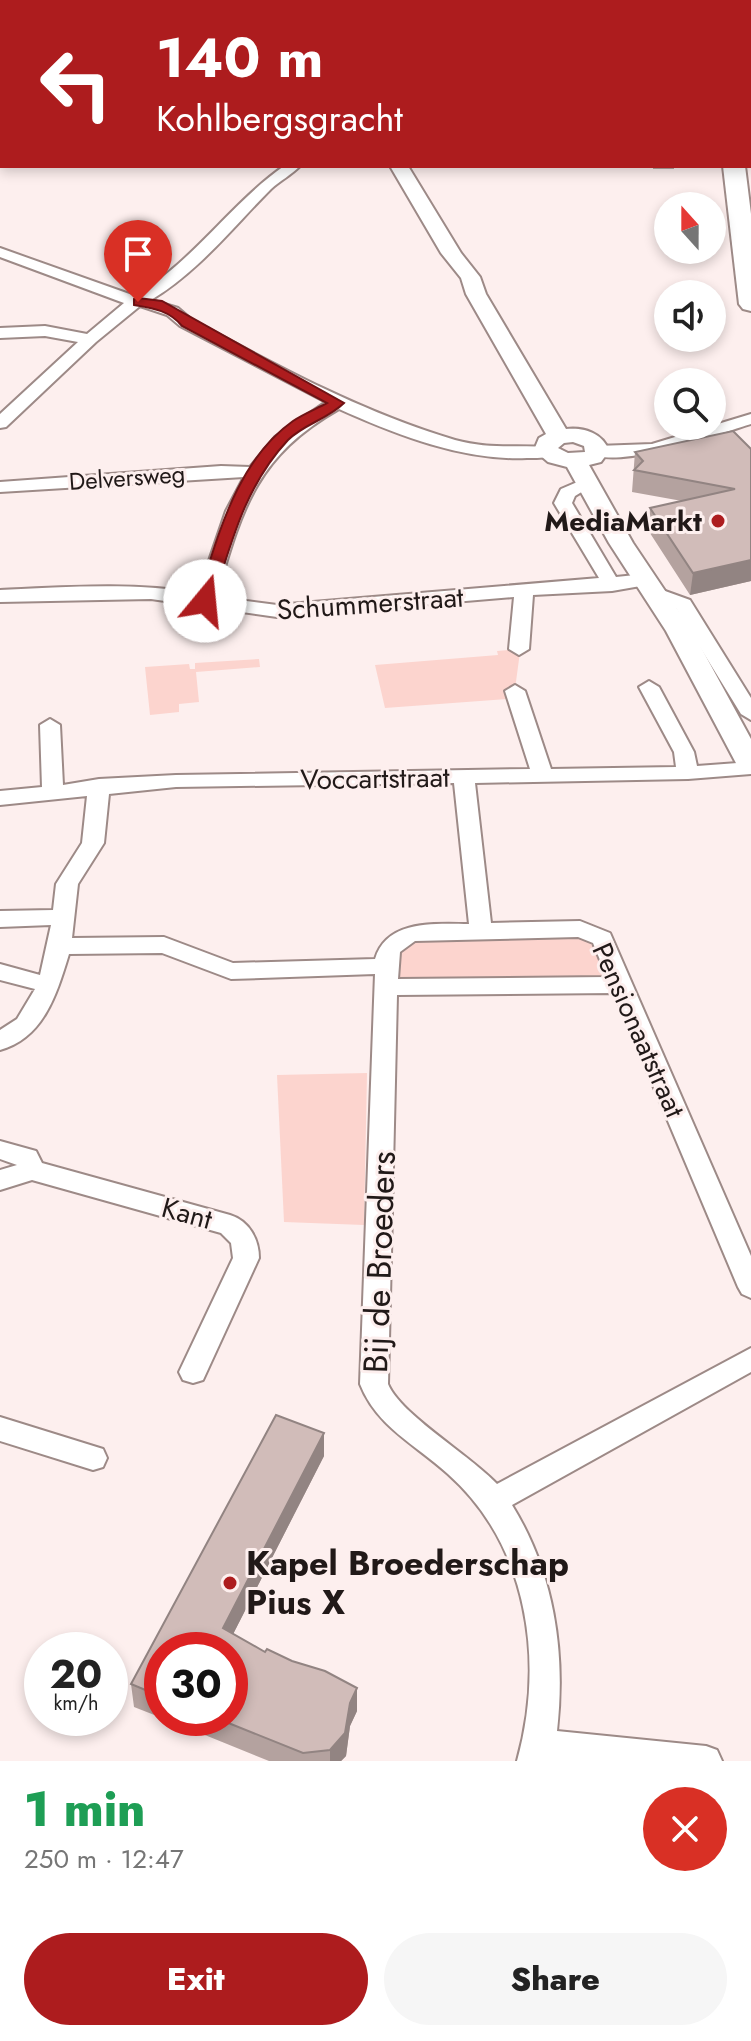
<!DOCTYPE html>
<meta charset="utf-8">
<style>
:root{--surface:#fff;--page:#f6f6f6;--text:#222;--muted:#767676;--accent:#ad1c1e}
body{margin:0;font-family:Jost,sans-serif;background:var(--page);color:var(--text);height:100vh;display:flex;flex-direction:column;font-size:30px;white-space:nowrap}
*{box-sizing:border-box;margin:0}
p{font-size:26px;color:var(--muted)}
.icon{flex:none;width:44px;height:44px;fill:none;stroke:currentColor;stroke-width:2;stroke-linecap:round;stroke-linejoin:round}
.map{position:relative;height:1761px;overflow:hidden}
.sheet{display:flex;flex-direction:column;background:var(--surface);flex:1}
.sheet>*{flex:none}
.top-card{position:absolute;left:0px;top:0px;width:752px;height:168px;box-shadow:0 4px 12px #0003;background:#ad1c1e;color:#fff;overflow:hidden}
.needle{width:52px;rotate:339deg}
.tools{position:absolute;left:654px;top:192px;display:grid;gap:16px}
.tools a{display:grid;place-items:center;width:72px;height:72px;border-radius:50%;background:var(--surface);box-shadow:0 4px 12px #0003;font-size:40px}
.speed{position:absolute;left:24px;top:1632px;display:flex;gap:16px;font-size:40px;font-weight:700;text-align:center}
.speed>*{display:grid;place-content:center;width:104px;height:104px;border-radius:50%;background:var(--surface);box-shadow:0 4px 12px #0003;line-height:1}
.speed small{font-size:20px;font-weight:400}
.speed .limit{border:12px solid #d22;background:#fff;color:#111}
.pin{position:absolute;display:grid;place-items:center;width:68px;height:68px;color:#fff;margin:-82px -34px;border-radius:50% 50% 50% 0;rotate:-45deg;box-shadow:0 0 8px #0007}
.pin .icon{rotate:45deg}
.me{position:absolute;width:88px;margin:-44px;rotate:17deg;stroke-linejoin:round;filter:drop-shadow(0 0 6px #0008)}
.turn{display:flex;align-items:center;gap:28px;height:168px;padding:0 24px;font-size:36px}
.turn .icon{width:104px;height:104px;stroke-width:2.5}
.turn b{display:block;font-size:56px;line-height:68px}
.round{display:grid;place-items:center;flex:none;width:84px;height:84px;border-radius:42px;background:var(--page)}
.summary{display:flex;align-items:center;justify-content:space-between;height:136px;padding:0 24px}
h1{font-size:48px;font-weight:800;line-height:60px;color:#1e9e55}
.action{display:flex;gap:16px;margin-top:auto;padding:16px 24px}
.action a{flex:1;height:92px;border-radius:48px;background:var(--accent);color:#fff;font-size:32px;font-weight:800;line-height:92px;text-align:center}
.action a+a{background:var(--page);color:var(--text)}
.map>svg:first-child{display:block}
</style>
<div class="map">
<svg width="751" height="1761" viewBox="0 0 751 1761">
<rect width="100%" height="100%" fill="#fdefee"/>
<g fill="#fcd4ce">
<path d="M 509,650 L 520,652 L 515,689 L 504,690 L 507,699 L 385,708 L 375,665 L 498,655 L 497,651 Z"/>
<path d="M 259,659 L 260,667 L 196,672 L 199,702 L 179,704 L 179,712 L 150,715 L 145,667 L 189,664 L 190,669 L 195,669 L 195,663 Z"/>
<path d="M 571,935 L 592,940 L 610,979 L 398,983 L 399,953 L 416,938 Z"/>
<path d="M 367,1073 L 364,1225 L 284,1222 L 277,1075 Z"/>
</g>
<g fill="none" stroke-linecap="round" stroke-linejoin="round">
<g stroke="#9d8a87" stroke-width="4">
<g id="street">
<path d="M 98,0 L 111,0 L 112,2 L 99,2 Z"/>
<path d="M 132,0 L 155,0 L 131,2 Z"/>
<path d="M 307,0 L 319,0 L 320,2 L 308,2 Z"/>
<path d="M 688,0 L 702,0 L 687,2 Z"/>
<rect x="0" y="90" width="2" height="8"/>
<path d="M 284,166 L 300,166 C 291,175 280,181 271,189 C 233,227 198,272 151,300 L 178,308 L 192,320 C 277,366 361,412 455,440 C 487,449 514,445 546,447 C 553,447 552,448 557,452 C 549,459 538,458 527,458 C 463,461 397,435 339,409 C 255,457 242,509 216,597 L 277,605 L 599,578 L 554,503 L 561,489 L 589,477 L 598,482 L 575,496 L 572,503 L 616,577 L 645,574 L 654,580 L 652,584 L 612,591 L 533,595 L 529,649 L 519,655 L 509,649 L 514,597 L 277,617 L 151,599 L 0,602 L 0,590 C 66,587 133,582 198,593 L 226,511 L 244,477 L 0,492 L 0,482 L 221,466 L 250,467 L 275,437 L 326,402 L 180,326 L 167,315 L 140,306 L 96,342 L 6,427 L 0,428 L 0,414 L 78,342 L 45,336 L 0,338 L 0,328 L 45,326 L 87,334 L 124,303 L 0,257 L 0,248 L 135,296 C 193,262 230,204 284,166 Z"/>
<path d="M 751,414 L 751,424 C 721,433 611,473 588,451 L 597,446 L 652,444 Z"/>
<path d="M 654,587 L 690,600 L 751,698 L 751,720 L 741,714 L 676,608 L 647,597 L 645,593 L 647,589 Z"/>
<path d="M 649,681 L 659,687 L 694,752 L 697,766 L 751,762 L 751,774 L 688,779 L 475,783 L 491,923 L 580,921 L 610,933 L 751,1256 L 751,1298 L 742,1294 L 738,1287 L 614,993 L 397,995 L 388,1384 C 401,1415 470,1455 497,1484 L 751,1348 L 751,1372 L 512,1505 C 554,1573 566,1652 557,1731 L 706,1746 L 717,1750 L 722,1761 L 517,1761 C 545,1661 528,1545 448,1474 C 415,1444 377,1427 360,1384 L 375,974 L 231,979 L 162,953 L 69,954 C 57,993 44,1038 0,1050 L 0,1030 L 17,1019 L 35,989 L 0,980 L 0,964 L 40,975 L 51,925 L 0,927 L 0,911 L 53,910 L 56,884 L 82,843 L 87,796 L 0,805 L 0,791 L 42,787 L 40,725 L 50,719 L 60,725 L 63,785 L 99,779 L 176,775 L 530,769 L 505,691 L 515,685 L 525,691 L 551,769 L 676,767 L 674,752 L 639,687 ZM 454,783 L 469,924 C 436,924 387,919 375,959 L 233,963 L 164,937 L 72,938 L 78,884 L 104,843 L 109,794 L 176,787 ZM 578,937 L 593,943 L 607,977 L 398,979 L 400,952 L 415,941 Z"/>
<path d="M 0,1141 L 36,1151 L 42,1163 L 230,1215 C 249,1221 259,1239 259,1258 L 203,1380 L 193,1383 L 183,1380 L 179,1372 L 233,1258 L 231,1243 L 221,1233 L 32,1180 L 0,1190 L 0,1170 L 17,1165 L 0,1159 Z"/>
<path d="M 0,1417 L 103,1449 L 107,1458 L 103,1467 L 93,1470 L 0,1441 Z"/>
</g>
</g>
<g stroke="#9d8a87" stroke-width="4">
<g id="secondary">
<path d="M 290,0 L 306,0 L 307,2 L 291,2 Z"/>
<path d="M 390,166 L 408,166 L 461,253 L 480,277 L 486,294 L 566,429 C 584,427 603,433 609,451 L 601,462 L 589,465 L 633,543 L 692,631 L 751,739 L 751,774 L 741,771 L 737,765 L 666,631 L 609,543 L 567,467 L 548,462 L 534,450 L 539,438 L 546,434 L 466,294 L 461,278 L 441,253 ZM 573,442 L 584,446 L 585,452 L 568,453 L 558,448 L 564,443 Z"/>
</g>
</g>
<g stroke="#9d8a87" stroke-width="4">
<g id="primary">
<rect x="712" y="0" width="18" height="2"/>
<path d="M 723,166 L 745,166 L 751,214 L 751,311 L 743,309 L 739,304 Z"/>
</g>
</g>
<use href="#street" fill="#fff" fill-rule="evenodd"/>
<use href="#secondary" fill="#fff" fill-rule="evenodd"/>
<use href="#primary" fill="#fff" fill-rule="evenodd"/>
</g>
<g fill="#b4a29f">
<rect x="653" y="166" width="21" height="3"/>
<path d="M 751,449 L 751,581 L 690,595 L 648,530 L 650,508 L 682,501 L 632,492 L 635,452 Z"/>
<path d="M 324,1433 L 324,1456 L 233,1634 L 357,1711 L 350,1726 L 346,1756 L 341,1761 L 269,1761 L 163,1718 L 230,1718 L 162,1650 L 162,1718 L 134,1707 L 131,1684 Z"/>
</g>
<g fill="#928482">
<path d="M 751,560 L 751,581 L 690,595 L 693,573 Z"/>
<path d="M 324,1433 L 324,1456 L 225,1650 L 223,1628 Z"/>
<path d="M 357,1688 L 357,1711 L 350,1726 L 346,1756 L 341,1761 L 330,1761 L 330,1750 Z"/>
</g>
<g fill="#d1bcb9" stroke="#928482" stroke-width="2">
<path d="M 733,431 L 751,449 L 751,560 L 693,573 L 650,508 L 735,489 L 634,470 L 643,461 L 635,452 Z"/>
<path d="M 276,1415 L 324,1433 L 223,1628 L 265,1652 L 267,1649 L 292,1661 L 325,1671 L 357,1688 L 350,1703 L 345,1733 L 330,1750 L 303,1753 L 216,1718 L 230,1718 L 230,1650 L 162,1650 L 162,1697 L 131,1684 Z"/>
</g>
<path fill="#ad1c1e" stroke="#701214" stroke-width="2" d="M 138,298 L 162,301 L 344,403 C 328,419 304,424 288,440 C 245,486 231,543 213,601 L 205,606 L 197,601 C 218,538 235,462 293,421 C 303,414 316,409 327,403 L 182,326 C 169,310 152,308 134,305 L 134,299 Z"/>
<g fill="#ad1c1e" stroke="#fdefee" stroke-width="3">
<circle cx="718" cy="521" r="8"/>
<circle cx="230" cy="1583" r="8"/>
</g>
<g text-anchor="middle" stroke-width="6" stroke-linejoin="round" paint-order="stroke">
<g font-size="24" fill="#211918" stroke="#fdefee">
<text transform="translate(127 478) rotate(-4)" y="8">Delversweg</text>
</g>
<g font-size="28" font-weight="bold" fill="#211918" stroke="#fdefee" text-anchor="end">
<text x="702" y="531">MediaMarkt</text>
</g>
<g font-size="28" fill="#211918" stroke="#fdefee">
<text transform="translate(370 603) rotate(-4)" y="10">Schummerstraat</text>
<text transform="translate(375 778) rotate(-1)" y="10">Voccartstraat</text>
<text transform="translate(639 1030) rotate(66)" y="10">Pensionaatstraat</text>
<text transform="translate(187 1213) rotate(15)" y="10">Kant</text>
</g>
<g font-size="34" fill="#211918" stroke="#fdefee">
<text transform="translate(379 1262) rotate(-88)" y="12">Bij de Broeders</text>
</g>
<g font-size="34" font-weight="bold" fill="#211918" stroke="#fdefee" text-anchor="start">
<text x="246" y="1575">Kapel Broederschap<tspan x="246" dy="39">Pius X</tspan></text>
</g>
</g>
</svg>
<div class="tools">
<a><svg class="needle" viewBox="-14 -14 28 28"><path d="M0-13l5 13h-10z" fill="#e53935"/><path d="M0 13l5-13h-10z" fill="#767676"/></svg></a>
<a><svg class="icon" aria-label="sound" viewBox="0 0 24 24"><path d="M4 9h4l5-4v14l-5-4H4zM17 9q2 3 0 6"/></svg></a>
<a><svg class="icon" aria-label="search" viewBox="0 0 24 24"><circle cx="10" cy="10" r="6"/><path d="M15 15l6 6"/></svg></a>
</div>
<div class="speed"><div>20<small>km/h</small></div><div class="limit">30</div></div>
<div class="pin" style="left:138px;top:302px;background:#d93025"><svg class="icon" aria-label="arrive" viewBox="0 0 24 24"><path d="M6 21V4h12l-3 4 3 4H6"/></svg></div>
<svg class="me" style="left:205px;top:601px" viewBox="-20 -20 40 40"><circle r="19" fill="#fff"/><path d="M0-13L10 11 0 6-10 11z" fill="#ad1c1e"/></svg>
<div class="top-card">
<div class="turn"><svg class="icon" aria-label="left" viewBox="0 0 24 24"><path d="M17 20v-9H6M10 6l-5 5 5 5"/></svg><div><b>140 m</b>Kohlbergsgracht</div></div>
</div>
</div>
<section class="sheet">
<div class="summary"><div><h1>1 min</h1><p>250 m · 12:47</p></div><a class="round" style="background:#d93025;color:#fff"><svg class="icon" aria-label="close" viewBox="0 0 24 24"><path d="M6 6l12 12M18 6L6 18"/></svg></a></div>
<div class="action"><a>Exit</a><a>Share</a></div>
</section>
